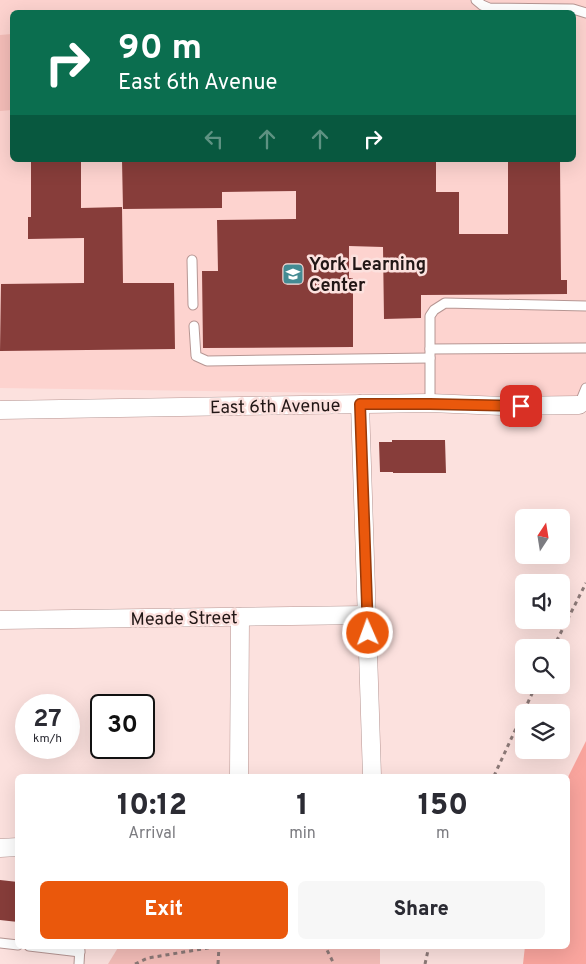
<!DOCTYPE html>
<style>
:root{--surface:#fff;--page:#f7f7f7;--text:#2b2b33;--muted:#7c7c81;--accent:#ea580c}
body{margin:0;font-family:Overpass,sans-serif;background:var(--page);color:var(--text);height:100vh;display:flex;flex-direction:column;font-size:19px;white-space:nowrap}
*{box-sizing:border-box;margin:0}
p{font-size:16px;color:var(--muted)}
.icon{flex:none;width:28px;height:28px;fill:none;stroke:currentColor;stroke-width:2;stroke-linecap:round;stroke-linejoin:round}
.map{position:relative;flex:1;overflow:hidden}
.sheet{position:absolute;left:15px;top:774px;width:555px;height:175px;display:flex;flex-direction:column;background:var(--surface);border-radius:8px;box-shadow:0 5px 20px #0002}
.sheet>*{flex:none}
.top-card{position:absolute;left:10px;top:10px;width:566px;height:152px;border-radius:8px;box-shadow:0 5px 20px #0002;background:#0b6e4f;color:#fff;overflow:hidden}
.needle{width:32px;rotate:12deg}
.controls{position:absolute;left:515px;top:509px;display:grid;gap:10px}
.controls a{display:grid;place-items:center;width:55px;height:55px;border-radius:8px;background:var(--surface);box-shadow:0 5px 20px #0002;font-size:25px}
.speed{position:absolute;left:15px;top:694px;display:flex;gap:10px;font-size:25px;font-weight:700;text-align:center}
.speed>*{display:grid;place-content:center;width:65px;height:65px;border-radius:50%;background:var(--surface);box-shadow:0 5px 20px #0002;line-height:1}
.speed small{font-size:12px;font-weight:400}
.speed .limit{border:2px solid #111;border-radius:8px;background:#fff;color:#111}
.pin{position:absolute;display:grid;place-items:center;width:42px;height:42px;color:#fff;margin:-21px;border-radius:10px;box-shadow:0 2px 8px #0006}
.me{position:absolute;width:55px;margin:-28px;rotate:358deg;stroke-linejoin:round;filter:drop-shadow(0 0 4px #0008)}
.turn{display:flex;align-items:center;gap:18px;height:105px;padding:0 25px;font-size:22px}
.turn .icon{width:65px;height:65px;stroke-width:2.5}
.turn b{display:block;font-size:35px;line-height:42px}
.lanes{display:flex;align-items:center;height:48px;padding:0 25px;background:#0003;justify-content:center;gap:25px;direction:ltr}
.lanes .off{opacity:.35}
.eta{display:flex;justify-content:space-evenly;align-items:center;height:85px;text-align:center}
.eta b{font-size:30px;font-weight:800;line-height:35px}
.button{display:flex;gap:10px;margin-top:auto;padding:10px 25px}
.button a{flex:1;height:58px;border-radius:8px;background:var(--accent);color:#fff;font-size:20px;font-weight:800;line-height:58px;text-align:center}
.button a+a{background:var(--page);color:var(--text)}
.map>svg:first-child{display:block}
</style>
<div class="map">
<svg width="586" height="964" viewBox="0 0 586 964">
<rect width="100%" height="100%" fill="#fce1de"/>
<path fill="#fdd3cf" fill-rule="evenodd" d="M 0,0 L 586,0 L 586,403 L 406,394 L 0,388 ZM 12,12 L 574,12 L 574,160 L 12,160 Z"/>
<g fill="#f4bdb8">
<path d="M 12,34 L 12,110 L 0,111 L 0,35 Z"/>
<path d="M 119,946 L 380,946 L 380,964 L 108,964 Z"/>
</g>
<path fill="#faa59e" d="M 586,741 L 586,964 L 523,964 L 525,946 L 568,946 L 568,777 Z"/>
<g fill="#873d3a">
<path d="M 31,160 L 81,160 L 81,208 L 122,207 L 123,283 L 174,283 L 175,349 L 0,351 L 1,284 L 84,283 L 84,238 L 28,239 L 28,217 L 31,217 Z"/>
<path d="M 122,160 L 436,160 L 436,192 L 459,192 L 459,234 L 508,234 L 508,160 L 560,160 L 561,280 L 567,280 L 567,294 L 421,295 L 421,318 L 384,319 L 383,247 L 349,246 L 349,278 L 353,278 L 353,347 L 203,348 L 202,271 L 218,271 L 217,220 L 296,219 L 296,191 L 222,192 L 222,208 L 123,209 Z"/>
<path d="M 392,440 L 445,440 L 446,473 L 393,473 L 393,472 L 380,472 L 379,442 L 392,442 Z"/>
<path d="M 0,880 L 18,882 L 18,922 L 0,920 Z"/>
</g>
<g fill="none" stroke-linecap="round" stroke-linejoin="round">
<g stroke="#b69693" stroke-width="11">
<g id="service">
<path d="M 476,0 L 482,5 L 489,8 L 573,9 L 586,13"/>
<path d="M 192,260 L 193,305"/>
<path d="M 194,326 L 196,356 L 207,361 L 430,358"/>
<path d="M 430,349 L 586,348"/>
<path d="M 430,403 L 430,316 L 434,310 L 445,303 L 586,306"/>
<path d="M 579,405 L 586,388"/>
<path d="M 0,943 L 18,945"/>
<path d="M 29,946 L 80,952"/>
<path d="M 79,964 L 80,947"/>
</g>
</g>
<g stroke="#b69693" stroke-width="19">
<g id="minor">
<path d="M 360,404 L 372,776"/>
<path d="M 0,410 L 430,403 L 502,406 L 579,405"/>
<path d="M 0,620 L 367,615"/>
<path d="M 239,776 L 240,617"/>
<path d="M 0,848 L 18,847"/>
</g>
</g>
<g stroke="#8c7977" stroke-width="3" stroke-dasharray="4 4" stroke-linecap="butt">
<path d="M 553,648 L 586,583"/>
<path d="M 494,776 L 536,685"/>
<path d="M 321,946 L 326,948 L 334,964"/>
<path d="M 135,964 L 148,958 L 220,946"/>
<path d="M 218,964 L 219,946"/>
<path d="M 425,964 L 429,946"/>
</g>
<use href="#service" stroke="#fff" stroke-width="9"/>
<use href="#minor" stroke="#fff" stroke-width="18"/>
</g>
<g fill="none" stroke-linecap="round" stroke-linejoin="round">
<g stroke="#983908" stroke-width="12">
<path id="route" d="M 368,633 L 360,404 L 430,404 L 521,406"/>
</g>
<use href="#route" stroke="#ea580c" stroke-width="9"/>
</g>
<defs>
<g id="school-square" transform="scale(1.125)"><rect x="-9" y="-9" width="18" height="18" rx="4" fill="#448b93" stroke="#fce1de"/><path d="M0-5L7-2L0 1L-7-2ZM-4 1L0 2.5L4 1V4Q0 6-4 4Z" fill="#fff"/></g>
</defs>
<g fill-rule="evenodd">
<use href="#school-square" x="293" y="274"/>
</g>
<g text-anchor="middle" stroke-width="5" stroke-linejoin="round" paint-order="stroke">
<g font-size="18" font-weight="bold" fill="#221716" stroke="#fce1de" text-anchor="start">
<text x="309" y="270">York Learning<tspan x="309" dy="21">Center</tspan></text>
</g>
<g font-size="18" fill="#221716" stroke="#fce1de">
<text transform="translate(275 406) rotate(-1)" y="6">East 6th Avenue</text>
<text transform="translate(184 618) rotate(-1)" y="6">Meade Street</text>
</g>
</g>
</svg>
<div class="controls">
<a><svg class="needle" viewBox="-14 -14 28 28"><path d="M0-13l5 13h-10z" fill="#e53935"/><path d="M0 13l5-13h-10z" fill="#7c7c81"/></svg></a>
<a><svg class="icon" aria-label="sound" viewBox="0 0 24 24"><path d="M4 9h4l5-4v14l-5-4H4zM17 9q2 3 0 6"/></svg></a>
<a><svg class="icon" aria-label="search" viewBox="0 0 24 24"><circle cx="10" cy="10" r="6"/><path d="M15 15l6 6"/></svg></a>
<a><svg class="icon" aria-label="layers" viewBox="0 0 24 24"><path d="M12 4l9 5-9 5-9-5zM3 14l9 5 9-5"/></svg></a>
</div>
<div class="speed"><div>27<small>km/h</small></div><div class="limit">30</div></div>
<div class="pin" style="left:521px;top:406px;background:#d93025"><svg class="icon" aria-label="arrive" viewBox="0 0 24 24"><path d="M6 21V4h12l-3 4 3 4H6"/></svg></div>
<svg class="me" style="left:368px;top:633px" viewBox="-20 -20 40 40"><circle r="17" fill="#ea580c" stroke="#fff" stroke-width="3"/><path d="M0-11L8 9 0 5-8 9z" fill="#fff"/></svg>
<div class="top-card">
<div class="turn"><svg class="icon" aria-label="right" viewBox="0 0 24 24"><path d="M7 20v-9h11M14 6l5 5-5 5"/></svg><div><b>90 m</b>East 6th Avenue</div></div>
<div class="lanes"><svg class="icon off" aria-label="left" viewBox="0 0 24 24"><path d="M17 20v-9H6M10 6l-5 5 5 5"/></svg><svg class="icon off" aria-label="ahead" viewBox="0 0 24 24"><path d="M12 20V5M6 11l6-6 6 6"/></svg><svg class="icon off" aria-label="ahead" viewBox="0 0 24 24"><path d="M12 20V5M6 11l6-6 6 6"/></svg><svg class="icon" aria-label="right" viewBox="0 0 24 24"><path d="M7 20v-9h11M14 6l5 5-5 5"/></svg></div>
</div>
<section class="sheet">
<div class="eta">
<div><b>10:12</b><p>Arrival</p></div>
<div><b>1</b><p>min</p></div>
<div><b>150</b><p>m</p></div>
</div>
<div class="button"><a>Exit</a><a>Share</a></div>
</section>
</div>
